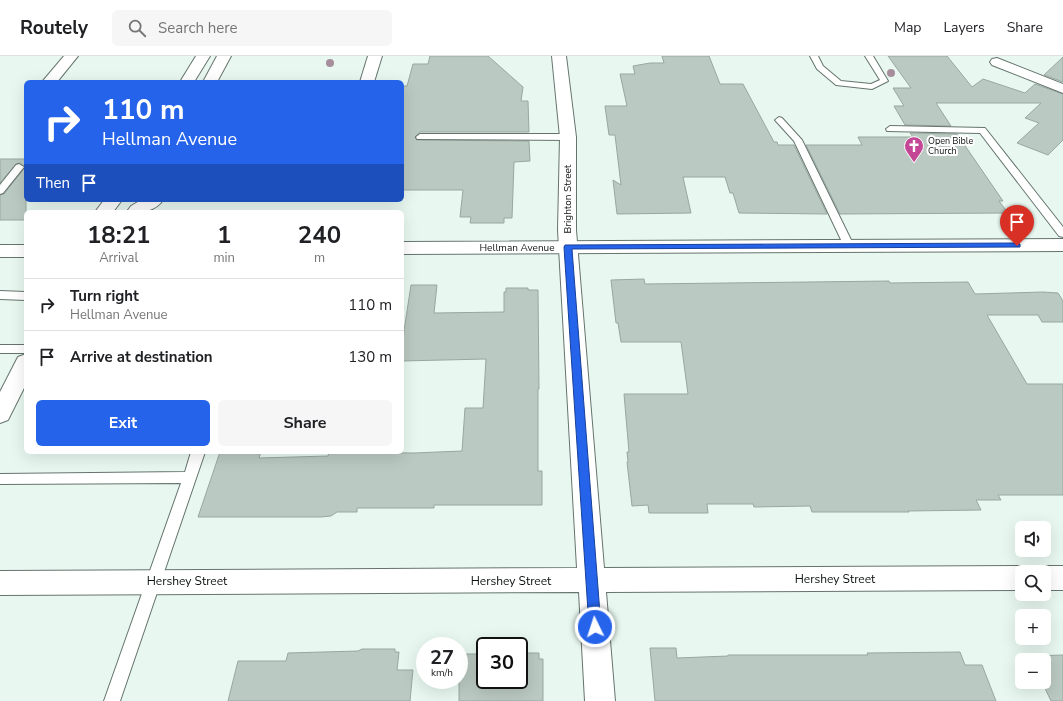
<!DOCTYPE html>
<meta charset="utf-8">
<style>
:root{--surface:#fff;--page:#f6f6f6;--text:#202124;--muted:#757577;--line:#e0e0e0;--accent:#2563eb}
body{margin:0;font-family:"Nunito Sans",sans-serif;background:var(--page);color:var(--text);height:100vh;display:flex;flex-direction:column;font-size:15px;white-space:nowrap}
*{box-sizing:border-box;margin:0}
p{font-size:13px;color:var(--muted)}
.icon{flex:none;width:22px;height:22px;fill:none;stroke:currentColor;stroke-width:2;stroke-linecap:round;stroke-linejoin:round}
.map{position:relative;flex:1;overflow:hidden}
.details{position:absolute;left:24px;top:154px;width:380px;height:244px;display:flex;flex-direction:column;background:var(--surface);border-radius:6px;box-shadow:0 4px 16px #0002}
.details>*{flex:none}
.banner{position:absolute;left:24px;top:24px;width:380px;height:122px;border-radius:6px;box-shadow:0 4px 16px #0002;background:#2563eb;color:#fff;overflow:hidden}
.tools{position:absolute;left:1015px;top:465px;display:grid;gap:8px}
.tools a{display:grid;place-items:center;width:36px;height:36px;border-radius:6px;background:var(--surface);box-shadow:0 4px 16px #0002;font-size:20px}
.speed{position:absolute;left:416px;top:581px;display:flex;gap:8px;font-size:20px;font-weight:700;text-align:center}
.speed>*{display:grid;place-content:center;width:52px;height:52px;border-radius:50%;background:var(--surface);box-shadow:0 4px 16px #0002;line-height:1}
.speed small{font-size:10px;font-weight:400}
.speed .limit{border:2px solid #111;border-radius:6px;background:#fff;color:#111}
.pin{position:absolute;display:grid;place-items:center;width:34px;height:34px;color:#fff;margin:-41px -17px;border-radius:50% 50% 50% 0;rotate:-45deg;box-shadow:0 0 4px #0007}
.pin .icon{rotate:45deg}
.me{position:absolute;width:44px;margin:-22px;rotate:356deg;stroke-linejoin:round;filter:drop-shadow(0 0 3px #0008)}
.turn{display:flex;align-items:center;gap:14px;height:84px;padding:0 12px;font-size:18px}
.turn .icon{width:52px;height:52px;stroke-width:2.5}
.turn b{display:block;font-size:28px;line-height:34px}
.then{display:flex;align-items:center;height:38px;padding:0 12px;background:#0003;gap:8px;font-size:15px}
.eta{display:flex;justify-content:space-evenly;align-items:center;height:68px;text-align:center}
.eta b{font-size:24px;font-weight:700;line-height:28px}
.button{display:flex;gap:8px;margin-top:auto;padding:8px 12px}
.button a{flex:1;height:46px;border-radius:6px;background:var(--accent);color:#fff;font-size:16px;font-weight:700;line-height:46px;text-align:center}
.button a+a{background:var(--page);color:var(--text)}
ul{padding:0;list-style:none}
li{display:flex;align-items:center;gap:12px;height:52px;padding:0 12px;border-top:1px solid var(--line)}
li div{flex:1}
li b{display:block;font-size:15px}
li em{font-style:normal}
header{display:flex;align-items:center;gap:24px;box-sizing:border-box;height:56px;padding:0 20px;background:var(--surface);border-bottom:1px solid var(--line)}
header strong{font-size:19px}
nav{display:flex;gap:22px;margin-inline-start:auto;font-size:14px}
.search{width:280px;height:36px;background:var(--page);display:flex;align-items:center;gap:10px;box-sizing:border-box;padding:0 14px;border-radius:6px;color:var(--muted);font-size:15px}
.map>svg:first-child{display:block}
</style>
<header>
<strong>Routely</strong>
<div class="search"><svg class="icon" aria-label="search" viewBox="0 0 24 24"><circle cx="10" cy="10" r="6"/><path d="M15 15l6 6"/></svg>Search here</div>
<nav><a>Map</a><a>Layers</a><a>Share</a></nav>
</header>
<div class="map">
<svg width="1063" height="645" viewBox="0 0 1063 645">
<rect width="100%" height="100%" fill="#e8f8f1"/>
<g fill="#bac9c2" stroke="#98a8a0">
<path d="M 430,0 L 488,0 L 523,31 L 521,45 L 528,45 L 529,76 L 420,76 L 415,81 L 417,84 L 529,85 L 530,105 L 514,106 L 512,162 L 504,162 L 504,167 L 470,167 L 471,161 L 460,161 L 463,134 L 402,134 L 402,30 L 407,30 L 413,8 L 428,8 Z"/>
<path d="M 662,0 L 709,0 L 720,28 L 743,28 L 774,86 L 777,86 L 778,89 L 794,89 L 827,158 L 739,157 L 733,137 L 730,137 L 725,121 L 683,121 L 691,157 L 617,158 L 613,124 L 621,129 L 615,79 L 609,79 L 605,50 L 627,50 L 620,18 L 635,18 L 633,10 L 650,7 L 664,7 Z"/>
<path d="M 888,0 L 947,0 L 972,31 L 983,23 L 1025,37 L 1035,28 L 1063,38 L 1063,84 L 1048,99 L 1017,87 L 1039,67 L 1025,62 L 1041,47 L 936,47 L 951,70 L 905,69 L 894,50 L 904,50 L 893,32 L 911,32 Z"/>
<path d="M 1063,1 L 1063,26 L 1044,19 Z"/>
<path d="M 910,77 L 957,78 L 1003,145 L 999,145 L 1008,157 L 840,158 L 806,89 L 862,89 L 858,81 L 913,81 Z"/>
<path d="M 0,103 L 26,103 L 26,164 L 0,164 L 0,139 L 4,138 L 25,111 L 20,107 L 16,108 L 0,127 Z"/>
<path d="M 644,223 L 645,228 L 889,225 L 890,227 L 968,226 L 975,238 L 1043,236 L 1058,237 L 1063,245 L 1063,266 L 1042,266 L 1038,259 L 987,259 L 1027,328 L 1063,328 L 1063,439 L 998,439 L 1001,444 L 976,444 L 981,454 L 908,455 L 909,456 L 812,456 L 810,450 L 754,451 L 753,448 L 707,448 L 708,457 L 649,457 L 648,449 L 632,450 L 627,406 L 628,406 L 627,396 L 629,396 L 624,338 L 688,338 L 681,286 L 621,286 L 618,267 L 616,267 L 611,224 Z"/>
<path d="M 411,229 L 437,229 L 434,257 L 504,256 L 504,236 L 506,236 L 506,232 L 528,232 L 528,234 L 538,234 L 539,333 L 538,333 L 538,415 L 542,415 L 542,449 L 434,449 L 434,452 L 357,452 L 357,456 L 337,456 L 331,460 L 321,461 L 198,461 L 220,396 L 261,396 L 259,402 L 328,400 L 329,396 L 414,397 L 462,395 L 465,352 L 483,352 L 486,303 L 402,305 L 402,288 Z"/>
<path d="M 650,592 L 676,592 L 677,602 L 728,600 L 728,599 L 868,599 L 867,597 L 960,596 L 965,609 L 982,609 L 996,645 L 655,645 Z"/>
<path d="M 362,593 L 395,593 L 395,596 L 399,596 L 397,614 L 413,614 L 410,645 L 228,645 L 238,605 L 286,605 L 288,597 L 358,595 Z"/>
<path d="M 519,597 L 539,597 L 539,603 L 543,603 L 543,645 L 459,645 L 459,598 L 485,598 L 485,624 L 519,624 Z"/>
<path d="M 1063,599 L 1063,645 L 1051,645 L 1042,626 L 1044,626 L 1044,604 L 1032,604 L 1031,600 Z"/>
</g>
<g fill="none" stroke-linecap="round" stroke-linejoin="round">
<g stroke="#65746d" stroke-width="2">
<g id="lane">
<path d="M 810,0 L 818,0 L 823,10 L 841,25 L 871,28 L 880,24 L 865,0 L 873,0 L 888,25 L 872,33 L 836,29 L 817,13 Z"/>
<path d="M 779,61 L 782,62 L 802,84 L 854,190 L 853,192 L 845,192 L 844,190 L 794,85 L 775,64 Z"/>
<path d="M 890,70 L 985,72 L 1063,171 L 1063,181 L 1059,180 L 980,77 L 887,75 L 886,73 Z"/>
<path d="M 420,78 L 568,78 L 572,81 L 568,84 L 417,83 L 416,81 Z"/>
<path d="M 19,108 L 24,111 L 3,137 L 0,138 L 0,129 L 16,109 Z"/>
<path d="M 0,235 L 26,236 L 26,244 L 0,243 Z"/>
<rect x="0" y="289" width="26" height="8"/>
<path d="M 191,396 L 205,396 L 120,645 L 104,645 L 181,427 L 0,428 L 0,418 L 185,416 Z"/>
</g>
</g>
<g stroke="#65746d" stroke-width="2">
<g id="street">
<path d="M 552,0 L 566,0 L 576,81 L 576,174 L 604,512 L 1022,510 L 1032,513 L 1033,516 L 1022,516 L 1022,534 L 606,536 L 615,645 L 585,645 L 579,536 L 0,539 L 0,515 L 577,512 L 558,174 L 560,81 Z"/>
<path d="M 997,2 L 1063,28 L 1063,37 L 992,9 L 990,6 L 992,3 Z"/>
<path d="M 1044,510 L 1063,510 L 1063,534 L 1044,534 L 1044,516 L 1033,516 L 1034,513 Z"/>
</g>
</g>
<g stroke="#65746d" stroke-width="2">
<g id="secondary">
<path d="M 196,0 L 210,0 L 194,26 L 180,26 Z"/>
<path d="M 217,0 L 231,0 L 217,26 L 203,26 Z"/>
<path d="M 104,144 L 122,144 L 113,156 L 95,156 Z"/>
<path d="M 1063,183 L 1063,195 L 402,198 L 402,186 Z"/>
<rect x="0" y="189" width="26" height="12"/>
<path d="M 26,298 L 26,328 L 8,364 L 0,367 L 0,336 L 18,301 Z"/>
</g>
</g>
<g stroke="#65746d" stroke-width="2">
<g id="highway">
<path d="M 64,0 L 78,0 L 57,26 L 42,26 Z"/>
<path d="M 368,0 L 382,0 L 374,26 L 360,26 Z"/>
<path d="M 141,144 L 163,144 C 155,156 142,156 130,156 L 128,154 L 131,150 Z"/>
</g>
</g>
<use href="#lane" fill="#fff" fill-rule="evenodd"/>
<use href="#street" fill="#fff" fill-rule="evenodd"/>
<use href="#secondary" fill="#fff" fill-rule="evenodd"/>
<use href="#highway" fill="#fff" fill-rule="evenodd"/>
</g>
<g fill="#a68e9d">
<circle cx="330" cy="7" r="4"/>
<circle cx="891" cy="17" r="4"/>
</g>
<path fill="#2563eb" stroke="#184099" d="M 1017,187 L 1020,188 L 1020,191 L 572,193 L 601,571 L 599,575 L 595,576 L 591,575 L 589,571 L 564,191 L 565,189 Z"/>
<defs>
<g id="church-pin" transform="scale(1)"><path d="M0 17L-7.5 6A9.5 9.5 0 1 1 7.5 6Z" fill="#c44796" stroke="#fff"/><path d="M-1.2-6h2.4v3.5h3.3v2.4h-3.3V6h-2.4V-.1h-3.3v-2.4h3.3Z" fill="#fff"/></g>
</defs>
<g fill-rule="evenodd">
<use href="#church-pin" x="914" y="90"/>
</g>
<g text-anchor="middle" stroke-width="4" stroke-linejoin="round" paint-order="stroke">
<g font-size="9" fill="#0d1210" stroke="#fff" text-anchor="start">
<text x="928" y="88">Open Bible<tspan x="928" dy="10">Church</tspan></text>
</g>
<g font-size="10" fill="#0d1210" stroke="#fff">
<text transform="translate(567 143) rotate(-90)" y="4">Brighton Street</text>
<text x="517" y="195">Hellman Avenue</text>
</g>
<g font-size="12" fill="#0d1210" stroke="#fff">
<text x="835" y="527">Hershey Street</text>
<text x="187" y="529">Hershey Street</text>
<text x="511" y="529">Hershey Street</text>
</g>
</g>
</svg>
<div class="tools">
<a><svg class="icon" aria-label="sound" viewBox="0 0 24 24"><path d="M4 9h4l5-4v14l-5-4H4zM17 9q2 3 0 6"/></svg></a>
<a><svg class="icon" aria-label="search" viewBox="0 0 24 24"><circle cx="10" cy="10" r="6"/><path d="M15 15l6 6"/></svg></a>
<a>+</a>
<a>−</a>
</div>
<div class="speed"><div>27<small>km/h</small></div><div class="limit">30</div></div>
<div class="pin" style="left:1017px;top:190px;background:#d93025"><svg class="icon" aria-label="arrive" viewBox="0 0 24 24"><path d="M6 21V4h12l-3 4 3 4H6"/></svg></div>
<svg class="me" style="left:595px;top:571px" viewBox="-20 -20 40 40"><circle r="17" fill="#2563eb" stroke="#fff" stroke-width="3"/><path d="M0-11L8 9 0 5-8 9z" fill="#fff"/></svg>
<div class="banner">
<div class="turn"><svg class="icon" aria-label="right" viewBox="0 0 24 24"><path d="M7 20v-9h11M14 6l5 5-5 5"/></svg><div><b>110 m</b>Hellman Avenue</div></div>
<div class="then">Then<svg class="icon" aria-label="arrive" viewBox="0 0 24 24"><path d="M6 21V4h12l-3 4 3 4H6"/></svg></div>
</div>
<section class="details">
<div class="eta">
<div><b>18:21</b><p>Arrival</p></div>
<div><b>1</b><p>min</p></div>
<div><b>240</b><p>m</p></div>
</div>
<ul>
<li><svg class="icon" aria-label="right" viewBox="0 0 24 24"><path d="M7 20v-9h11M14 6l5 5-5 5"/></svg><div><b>Turn right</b><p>Hellman Avenue</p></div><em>110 m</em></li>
<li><svg class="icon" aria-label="arrive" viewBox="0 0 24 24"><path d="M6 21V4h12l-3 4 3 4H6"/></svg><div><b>Arrive at destination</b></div><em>130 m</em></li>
</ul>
<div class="button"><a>Exit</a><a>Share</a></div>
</section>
</div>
